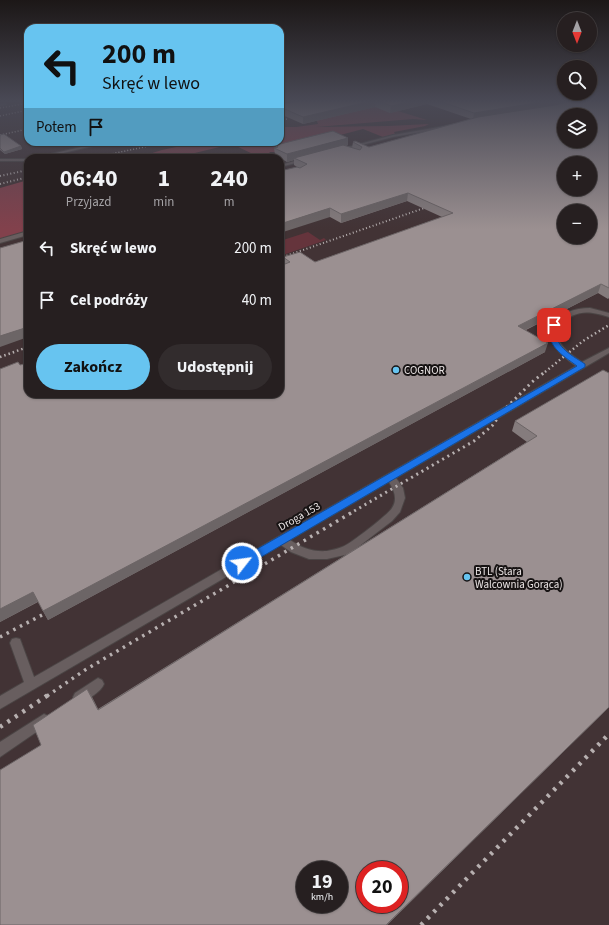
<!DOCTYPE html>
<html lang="pl">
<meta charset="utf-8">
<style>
:root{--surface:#261f20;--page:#322c2d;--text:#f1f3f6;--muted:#a4a2a5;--line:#423d3e;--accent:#67c4f0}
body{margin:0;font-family:"Source Sans 3",sans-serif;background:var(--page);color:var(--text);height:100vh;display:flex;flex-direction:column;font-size:15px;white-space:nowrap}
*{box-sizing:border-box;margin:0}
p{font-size:13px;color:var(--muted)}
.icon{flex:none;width:22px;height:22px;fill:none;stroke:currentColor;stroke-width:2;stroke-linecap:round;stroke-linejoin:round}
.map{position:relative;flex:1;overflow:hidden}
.panel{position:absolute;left:24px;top:154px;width:260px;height:244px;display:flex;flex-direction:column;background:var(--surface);border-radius:12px;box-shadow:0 1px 3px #0004,0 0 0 1px var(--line)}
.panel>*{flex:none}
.top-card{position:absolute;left:24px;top:24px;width:260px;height:122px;border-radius:12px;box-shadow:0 1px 3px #0004,0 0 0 1px var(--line);background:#67c4f0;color:#111;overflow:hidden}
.needle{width:26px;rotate:180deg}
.fabs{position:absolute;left:557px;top:12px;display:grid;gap:8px}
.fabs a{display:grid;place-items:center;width:40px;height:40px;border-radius:50%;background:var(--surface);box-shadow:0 1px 3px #0004,0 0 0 1px var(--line);font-size:20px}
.speed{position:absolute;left:296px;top:861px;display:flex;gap:8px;font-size:20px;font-weight:700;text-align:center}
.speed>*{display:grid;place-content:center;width:52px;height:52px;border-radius:50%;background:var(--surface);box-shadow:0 1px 3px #0004,0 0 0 1px var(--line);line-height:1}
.speed small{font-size:10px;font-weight:400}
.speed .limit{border:6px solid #d22;background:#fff;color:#111}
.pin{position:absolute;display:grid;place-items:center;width:34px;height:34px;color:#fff;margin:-17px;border-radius:8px;box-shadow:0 2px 6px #0006}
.me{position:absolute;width:44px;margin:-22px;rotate:60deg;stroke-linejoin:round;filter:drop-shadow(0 0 3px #0008)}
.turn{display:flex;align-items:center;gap:14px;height:84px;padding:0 12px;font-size:18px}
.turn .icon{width:52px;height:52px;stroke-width:2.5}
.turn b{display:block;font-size:28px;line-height:34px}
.then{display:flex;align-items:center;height:38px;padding:0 12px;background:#0003;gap:8px;font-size:15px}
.eta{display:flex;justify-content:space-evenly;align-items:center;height:68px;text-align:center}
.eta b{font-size:24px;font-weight:700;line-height:28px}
.button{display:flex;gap:8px;margin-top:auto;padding:8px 12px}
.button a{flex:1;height:46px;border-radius:24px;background:var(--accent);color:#111;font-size:16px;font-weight:700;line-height:46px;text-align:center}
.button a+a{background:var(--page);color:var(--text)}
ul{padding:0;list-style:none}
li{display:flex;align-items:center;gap:12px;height:52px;padding:0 12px}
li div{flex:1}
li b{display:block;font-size:15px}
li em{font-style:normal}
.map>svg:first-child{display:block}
</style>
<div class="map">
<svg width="609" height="925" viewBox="0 0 609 925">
<rect width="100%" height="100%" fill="#32292a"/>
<path fill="#423335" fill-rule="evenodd" d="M 0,100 L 28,100 L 28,142 L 280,142 L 280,100 L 609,100 L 609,925 L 0,925 ZM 564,115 L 590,115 L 590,141 L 564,141 ZM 28,158 L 280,158 L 280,394 L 28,394 ZM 564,163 L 590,163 L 590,189 L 564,189 ZM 564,211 L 590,211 L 590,237 L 564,237 ZM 305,870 L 339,870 L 339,904 L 305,904 ZM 365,870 L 399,870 L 399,904 L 365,904 Z"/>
<path fill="#65343c" d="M 308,232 L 320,240 L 324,238 L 326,240 L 280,256 L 280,241 Z"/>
<g fill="#82414c">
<path d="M 386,104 L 398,111 L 427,120 L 413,119 L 316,127 L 388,126 L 429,124 L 425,126 L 394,132 L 395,134 L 383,137 L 363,129 L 276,152 L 269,152 L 274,157 L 278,158 L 261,158 L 232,144 L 174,158 L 136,158 L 162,150 L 200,142 L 280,142 L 280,127 L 296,127 L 318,124 L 316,118 L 324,119 Z"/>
<path d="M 28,180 L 28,231 L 0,239 L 0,188 Z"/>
</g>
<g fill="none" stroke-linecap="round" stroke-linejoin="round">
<g stroke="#4b4545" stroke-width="2">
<g id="lane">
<path d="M 6,103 L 6,105 L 0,106 L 0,104 Z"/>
<path d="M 456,124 L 457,126 L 393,137 L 339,151 L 337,150 L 393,135 Z"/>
<path d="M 102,142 L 110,142 L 42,158 L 34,158 Z"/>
<path d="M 306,158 L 308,160 L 280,167 L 280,165 Z"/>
<rect x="0" y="159" width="28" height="2"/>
<path d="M 28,231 L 28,235 L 0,243 L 0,239 Z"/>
<path d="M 590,308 L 609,313 L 609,317 C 586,310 577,310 557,326 C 555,344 568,353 582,362 L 609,348 L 609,353 L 396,478 L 403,488 L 405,498 L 400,512 L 392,521 L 349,554 L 327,559 L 309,559 L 291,552 L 281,545 L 0,709 L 0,696 L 24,682 L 10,643 L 12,639 L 16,638 L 20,639 L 34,677 L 576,366 C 561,355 548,345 550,325 C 561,313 574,308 590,308 ZM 389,482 C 394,490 398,499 392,508 C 389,514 349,545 342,547 C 338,549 331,550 327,551 C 312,552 302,548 290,540 Z"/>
<path d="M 98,678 L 102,680 L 104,684 C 101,692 87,700 79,703 L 75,701 L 73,697 L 75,693 Z"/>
<path d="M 44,714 L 48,716 L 50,720 L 48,724 L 0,757 L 0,742 Z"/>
</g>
</g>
<use href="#lane" fill="#685e5f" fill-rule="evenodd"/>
<g stroke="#b7b0b0" stroke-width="1.5" stroke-dasharray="1 2" stroke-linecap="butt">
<path d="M 0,108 L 28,103"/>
<path d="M 0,116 L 28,110"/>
<path d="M 280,120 L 287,119"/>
<path d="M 0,135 L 28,129"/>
<path d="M 162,146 L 183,142"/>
<path d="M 67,158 L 85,154"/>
<path d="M 80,158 L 97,154"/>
<path d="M 92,158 L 168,142"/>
</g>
<g stroke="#b7b0b0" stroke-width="2" stroke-dasharray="1 2.5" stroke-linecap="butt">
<path d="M 0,176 L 28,170"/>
<path d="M 0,184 L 28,177"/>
<path d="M 280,258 L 433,205"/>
</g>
<g stroke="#b7b0b0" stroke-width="2.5" stroke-dasharray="1.5 3" stroke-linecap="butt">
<path d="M 0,357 L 28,347"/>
<path d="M 545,372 L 583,341 L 609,325"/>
</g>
<path stroke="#b7b0b0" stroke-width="3" stroke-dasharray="2 4" stroke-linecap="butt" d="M 349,514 L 474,441 L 492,426 L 502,412 L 532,382 L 546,371"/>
<g stroke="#b7b0b0" stroke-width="3.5" stroke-dasharray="2.5 5" stroke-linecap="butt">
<path d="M 0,637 L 42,615"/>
<path d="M 47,696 L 85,670 L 351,513"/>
</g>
<g stroke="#b7b0b0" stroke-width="4.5" stroke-dasharray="3 6" stroke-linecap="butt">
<path d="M 0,727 L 48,695"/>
<path d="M 421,925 L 609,734"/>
</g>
</g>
<g fill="#857c7d">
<path d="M 303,100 L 609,100 L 609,298 L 608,299 L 598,293 L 526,330 L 545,352 L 48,620 L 38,602 L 0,622 L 0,369 L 28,394 L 283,265 L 283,257 L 315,262 L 442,217 L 407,201 L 341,223 L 330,217 L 297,167 L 294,165 L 294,160 L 287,162 L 275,155 L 274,148 L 276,147 L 276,145 L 348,145 L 346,146 L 352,148 L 353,142 L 369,147 L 471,119 L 427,104 L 390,113 L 375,107 L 303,124 L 280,114 L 280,105 Z"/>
<path d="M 0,135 L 21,146 L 22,149 L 5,154 L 0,150 Z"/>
<path d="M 609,373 L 609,707 L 387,925 L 0,925 L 41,745 L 87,689 L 92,697 L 98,709 L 527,442 L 512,431 L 515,421 Z"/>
</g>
<g fill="#6c6566">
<path d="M 376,100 L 375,107 L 303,124 L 303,117 Z"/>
<path d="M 417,100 L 427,100 L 427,104 L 390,113 L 391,106 Z"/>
<path d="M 554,100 L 580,100 L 473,120 L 474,113 Z"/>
<path d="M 348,138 L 348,145 L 297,159 L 294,158 L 294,160 L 287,162 L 287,154 Z"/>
<path d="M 21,146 L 22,149 L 5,154 L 4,152 Z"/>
<path d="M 408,193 L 407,201 L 341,223 L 341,214 Z"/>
<path d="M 330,208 L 330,217 L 280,233 L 280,224 Z"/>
<path d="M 601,284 L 598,293 L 515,335 L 518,326 Z"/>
<path d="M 28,327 L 28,337 L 0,347 L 0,336 Z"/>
<path d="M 548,343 L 545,352 L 48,620 L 43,611 Z"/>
<path d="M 33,592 L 39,601 L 0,622 L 0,609 Z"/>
<path d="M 87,689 L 92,697 L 102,717 L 98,710 Z"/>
<path d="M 609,707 L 387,925 L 386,925 Z"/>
</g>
<g fill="#9b9091" stroke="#6c6566" fill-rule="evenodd">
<path d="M 303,100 L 417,100 L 391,106 L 376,100 L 303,117 L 280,107 L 280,105 Z"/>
<path d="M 436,100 L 554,100 L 474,113 Z"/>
<path d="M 574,100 L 609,100 L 609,288 L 601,284 L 518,326 L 548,343 L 43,611 L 33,592 L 0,609 L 0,369 L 18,362 L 20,365 L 28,363 L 28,394 L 280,394 L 280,266 L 290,262 L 283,257 L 300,252 L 315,262 L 453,213 L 408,193 L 341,214 L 330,208 L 280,224 L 280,171 L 297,167 L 300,168 L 307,164 L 294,158 L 343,145 L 360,150 L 362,147 L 353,142 L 355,141 L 369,147 L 478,117 L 555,105 ZM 564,115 L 590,115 L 590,141 L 564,141 ZM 564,163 L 590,163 L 590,189 L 564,189 ZM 564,211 L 590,211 L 590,237 L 564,237 Z"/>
<path d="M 333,131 L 348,138 L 287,154 L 274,148 L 278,147 L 276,145 Z"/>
<path d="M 4,134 L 21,146 L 4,152 L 0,148 L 0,135 Z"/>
<path d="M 28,240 L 28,327 L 0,336 L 0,248 Z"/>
<path d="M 603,370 L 609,373 L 609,707 L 386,925 L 0,925 L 0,770 L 41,745 L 33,725 L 87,689 L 98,710 L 537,436 L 515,421 ZM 305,870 L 339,870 L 339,904 L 305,904 ZM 365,870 L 399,870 L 399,904 L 365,904 Z"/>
</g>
<linearGradient id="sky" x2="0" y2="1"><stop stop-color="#1c1717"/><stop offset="0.44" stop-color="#494955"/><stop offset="1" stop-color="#494955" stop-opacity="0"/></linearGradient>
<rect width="609" height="229" fill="url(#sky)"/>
<path fill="#1a73e8" stroke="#114b97" d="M 554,322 L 557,325 C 552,346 570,354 585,364 L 585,367 L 246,566 L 242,567 L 238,566 L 237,563 L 238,560 L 577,366 C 562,355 545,345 550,325 Z"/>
<g fill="#67c4f0" stroke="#171313" stroke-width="1.5">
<circle cx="396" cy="370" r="4"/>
<circle cx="467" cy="577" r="4"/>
</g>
<g text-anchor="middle" stroke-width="4" stroke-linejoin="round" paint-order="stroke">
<g font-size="11" fill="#ebe5e5" stroke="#171313" text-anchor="start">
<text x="404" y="374">COGNOR</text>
<text x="475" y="575">BTL (Stara<tspan x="475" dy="13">Walcownia Gorąca)</tspan></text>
</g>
<g font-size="11" fill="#ebe5e5" stroke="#171313">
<text transform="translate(299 516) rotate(-30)" y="4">Droga 153</text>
</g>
</g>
</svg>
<div class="fabs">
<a><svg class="needle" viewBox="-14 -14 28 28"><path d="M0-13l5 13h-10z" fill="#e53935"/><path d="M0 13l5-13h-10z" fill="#a4a2a5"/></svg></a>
<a><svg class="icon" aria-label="search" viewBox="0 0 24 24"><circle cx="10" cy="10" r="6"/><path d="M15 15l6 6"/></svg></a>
<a><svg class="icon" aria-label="layers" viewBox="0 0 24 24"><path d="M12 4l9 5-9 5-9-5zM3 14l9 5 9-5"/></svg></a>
<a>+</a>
<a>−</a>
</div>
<div class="speed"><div>19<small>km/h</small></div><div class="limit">20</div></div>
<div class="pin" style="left:554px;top:325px;background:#d93025"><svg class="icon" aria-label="arrive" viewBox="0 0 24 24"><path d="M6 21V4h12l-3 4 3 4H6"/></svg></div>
<svg class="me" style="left:242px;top:563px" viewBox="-20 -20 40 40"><circle r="17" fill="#1a73e8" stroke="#fff" stroke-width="3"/><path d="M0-11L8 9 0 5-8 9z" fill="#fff"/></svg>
<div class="top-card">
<div class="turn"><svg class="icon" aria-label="left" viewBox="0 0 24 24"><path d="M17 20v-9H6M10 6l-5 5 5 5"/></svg><div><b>200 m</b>Skręć w lewo</div></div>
<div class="then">Potem<svg class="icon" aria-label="arrive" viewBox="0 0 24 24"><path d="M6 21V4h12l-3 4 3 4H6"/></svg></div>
</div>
<section class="panel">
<div class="eta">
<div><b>06:40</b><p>Przyjazd</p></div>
<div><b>1</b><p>min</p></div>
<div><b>240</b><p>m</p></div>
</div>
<ul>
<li><svg class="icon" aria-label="left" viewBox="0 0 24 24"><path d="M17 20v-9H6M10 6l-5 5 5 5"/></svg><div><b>Skręć w lewo</b></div><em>200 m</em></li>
<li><svg class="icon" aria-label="arrive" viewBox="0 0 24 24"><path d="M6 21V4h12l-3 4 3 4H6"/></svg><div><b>Cel podróży</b></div><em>40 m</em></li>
</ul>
<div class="button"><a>Zakończ</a><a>Udostępnij</a></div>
</section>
</div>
